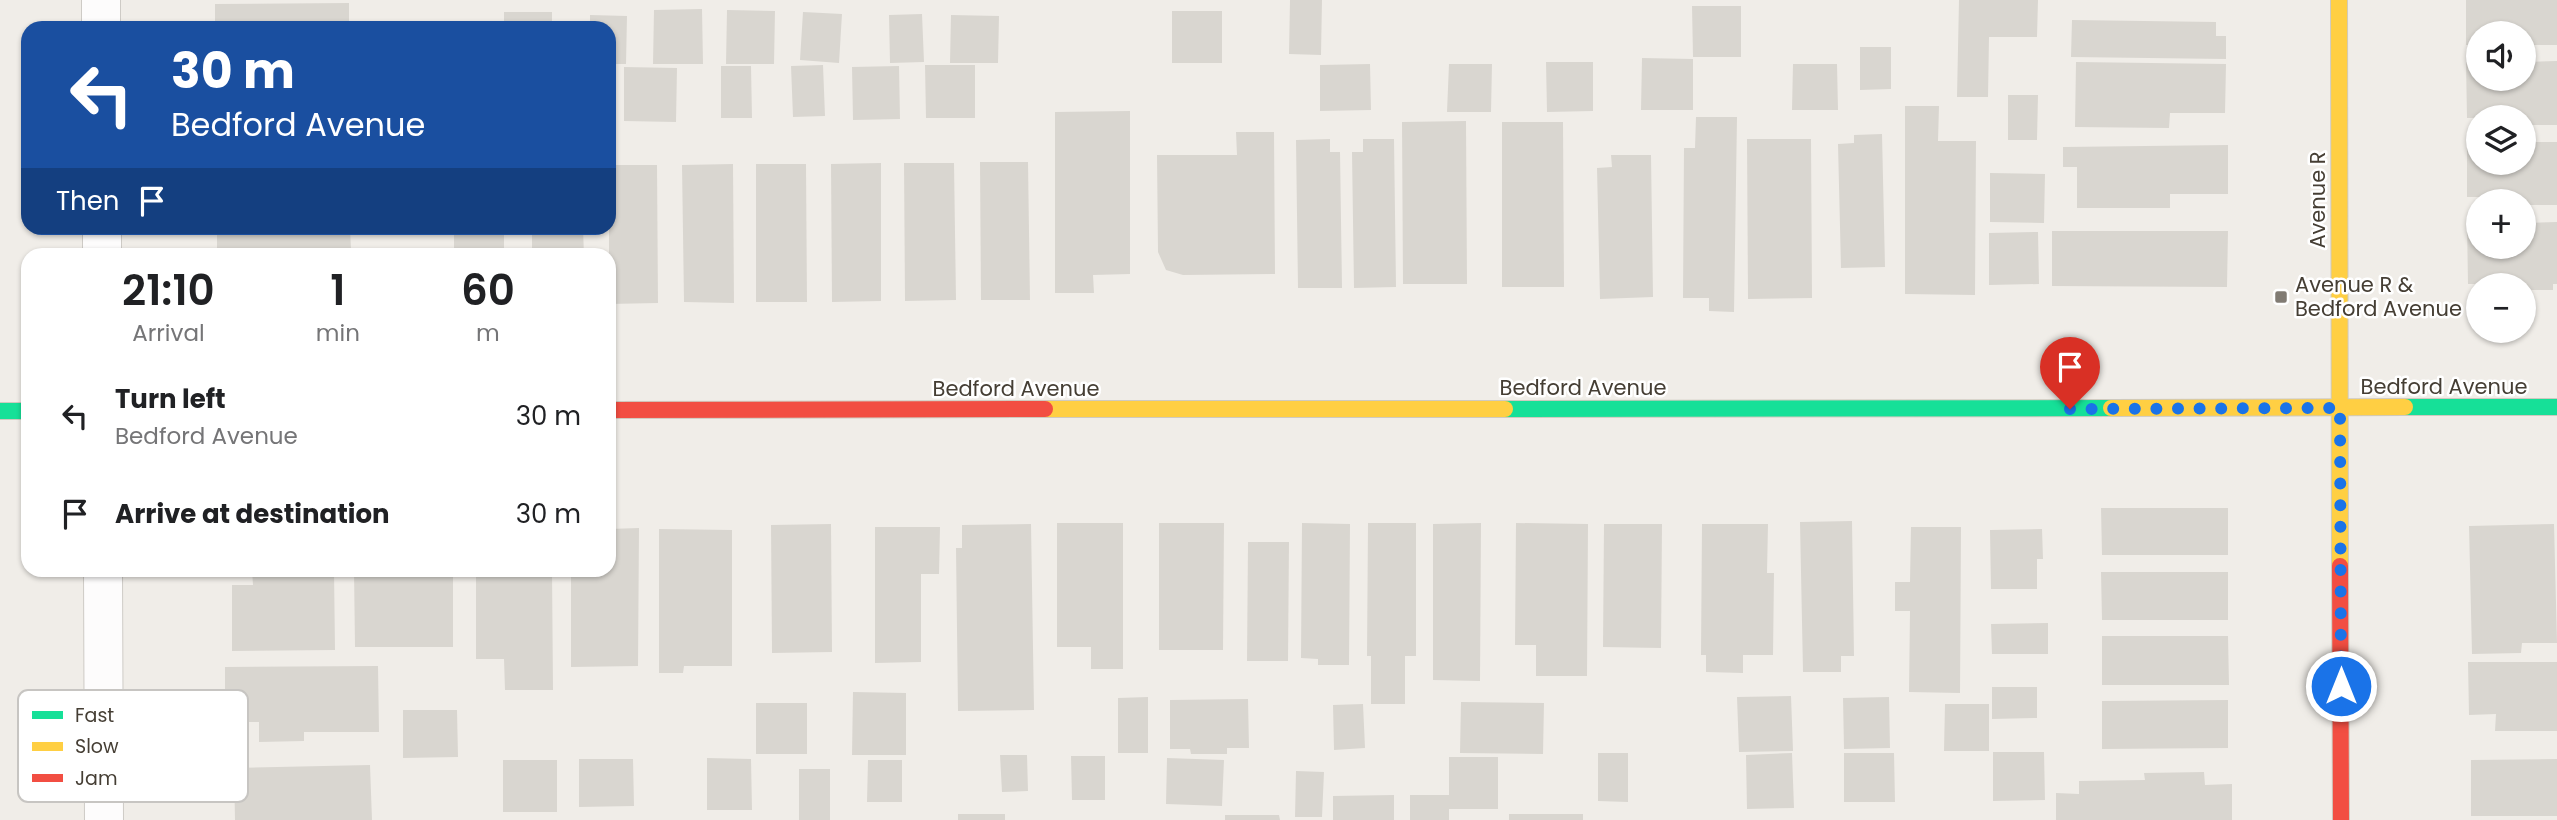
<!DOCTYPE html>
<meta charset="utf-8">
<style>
:root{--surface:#fff;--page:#f2f2f2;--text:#202124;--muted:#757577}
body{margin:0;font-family:Poppins,sans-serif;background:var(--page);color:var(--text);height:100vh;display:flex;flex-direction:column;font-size:26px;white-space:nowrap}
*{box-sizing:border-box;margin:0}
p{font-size:23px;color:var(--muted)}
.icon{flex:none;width:38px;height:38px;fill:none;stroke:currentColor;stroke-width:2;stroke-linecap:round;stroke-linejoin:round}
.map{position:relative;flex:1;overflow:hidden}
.side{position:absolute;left:21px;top:248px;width:595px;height:329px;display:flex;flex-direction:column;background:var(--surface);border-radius:21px;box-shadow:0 2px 5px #0004}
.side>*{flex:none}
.top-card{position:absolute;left:21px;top:21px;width:595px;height:214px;border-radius:21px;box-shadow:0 2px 5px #0004;background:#1a4fa0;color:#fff;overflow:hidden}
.buttons{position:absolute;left:2466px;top:21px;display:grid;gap:14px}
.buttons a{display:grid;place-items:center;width:70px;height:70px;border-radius:50%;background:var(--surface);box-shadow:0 2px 5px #0004;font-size:35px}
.pin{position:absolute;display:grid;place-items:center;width:60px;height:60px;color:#fff;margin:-72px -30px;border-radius:50% 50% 50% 0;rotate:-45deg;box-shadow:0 0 7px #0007}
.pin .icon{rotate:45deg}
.me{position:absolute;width:77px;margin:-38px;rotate:0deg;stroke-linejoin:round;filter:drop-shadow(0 0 5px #0008)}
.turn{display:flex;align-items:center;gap:24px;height:147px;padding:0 35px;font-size:32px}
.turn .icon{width:91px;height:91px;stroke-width:2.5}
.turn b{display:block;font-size:49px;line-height:60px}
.then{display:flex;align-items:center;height:66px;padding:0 35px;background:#0003;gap:14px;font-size:26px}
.eta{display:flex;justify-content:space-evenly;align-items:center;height:119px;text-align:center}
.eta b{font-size:42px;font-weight:600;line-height:49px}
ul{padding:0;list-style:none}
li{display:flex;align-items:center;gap:21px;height:98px;padding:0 35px}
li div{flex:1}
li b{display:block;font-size:26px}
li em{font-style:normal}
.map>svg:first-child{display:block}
</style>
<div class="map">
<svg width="2557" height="820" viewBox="0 0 2557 820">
<rect width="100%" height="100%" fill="#f0ede8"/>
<g fill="#d9d6d0">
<path d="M 1290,0 L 1322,0 L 1321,55 L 1289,54 Z"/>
<path d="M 1959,0 L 2038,0 L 2037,37 L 1989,37 L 1988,97 L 1957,97 Z"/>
<path d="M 2466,0 L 2557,0 L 2557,45 L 2524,45 L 2524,33 L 2478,33 L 2478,45 L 2466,45 Z"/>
<path d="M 349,3 L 349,28 L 215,28 L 215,4 Z"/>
<path d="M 1692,6 L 1741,6 L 1741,57 L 1693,57 Z"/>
<path d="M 702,9 L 703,64 L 653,64 L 654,10 Z"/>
<path d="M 727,10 L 775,11 L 774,64 L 726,64 Z"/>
<rect x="1172" y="11" width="50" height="52"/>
<rect x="504" y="12" width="48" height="16"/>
<path d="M 803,12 L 842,14 L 839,63 L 800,60 Z"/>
<path d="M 922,14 L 924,62 L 890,63 L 889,15 Z"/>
<path d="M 590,15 L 627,16 L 626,64 L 609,64 L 609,28 L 590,28 Z"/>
<path d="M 951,15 L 999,16 L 998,63 L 950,63 Z"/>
<path d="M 2072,20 L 2216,22 L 2216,36 L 2226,36 L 2226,59 L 2071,57 Z"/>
<path d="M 1860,47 L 1891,47 L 1891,89 L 1860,90 Z"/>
<path d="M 1642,58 L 1693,59 L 1693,110 L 1641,110 Z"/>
<path d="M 2557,61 L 2557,125 L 2524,125 L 2524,117 L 2467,118 L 2466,62 L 2478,62 L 2478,79 L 2524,79 L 2524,62 Z"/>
<path d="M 1546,62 L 1593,62 L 1593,111 L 1547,112 Z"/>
<path d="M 2076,62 L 2226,64 L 2225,113 L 2170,113 L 2169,128 L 2075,127 Z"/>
<path d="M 1370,64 L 1371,110 L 1320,111 L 1320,65 Z"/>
<path d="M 1449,64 L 1492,64 L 1491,112 L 1447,112 Z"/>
<path d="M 1793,64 L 1837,64 L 1838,110 L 1792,110 Z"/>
<path d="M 823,65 L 825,116 L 793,117 L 791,66 Z"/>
<path d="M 925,65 L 975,65 L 975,118 L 926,118 Z"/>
<path d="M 721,66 L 751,66 L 752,118 L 721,118 Z"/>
<path d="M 899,66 L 900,119 L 853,120 L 852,67 Z"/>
<path d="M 624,67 L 677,68 L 676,122 L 624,121 Z"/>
<path d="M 2008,95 L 2038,95 L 2037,140 L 2008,140 Z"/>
<path d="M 1905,106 L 1939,106 L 1938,141 L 1976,141 L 1975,295 L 1905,294 Z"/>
<path d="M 1130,111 L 1130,274 L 1093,275 L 1094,293 L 1055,293 L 1055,112 Z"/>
<path d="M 1696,117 L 1737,117 L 1734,312 L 1709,311 L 1709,298 L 1683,298 L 1684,148 L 1695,148 Z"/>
<path d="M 1466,121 L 1467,284 L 1403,284 L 1402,122 Z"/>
<path d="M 1502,122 L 1563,122 L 1564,287 L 1502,287 Z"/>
<path d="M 1236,132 L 1274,132 L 1275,274 L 1183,275 L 1166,270 L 1158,252 L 1157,155 L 1237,155 Z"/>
<path d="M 1882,134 L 1885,267 L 1841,268 L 1838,144 L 1854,143 L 1854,135 Z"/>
<path d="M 1330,139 L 1330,152 L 1340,152 L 1342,288 L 1298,288 L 1296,140 Z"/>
<path d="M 1363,139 L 1394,139 L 1396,287 L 1354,288 L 1352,152 L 1363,152 Z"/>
<path d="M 1747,139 L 1811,139 L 1812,298 L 1748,299 Z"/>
<path d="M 2478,142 L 2478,163 L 2524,163 L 2524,142 L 2557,142 L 2557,205 L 2524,205 L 2524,201 L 2512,201 L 2512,197 L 2467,197 L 2467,143 Z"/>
<path d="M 2228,145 L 2228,194 L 2170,194 L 2170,208 L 2077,208 L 2077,167 L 2063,167 L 2063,147 Z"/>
<path d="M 1611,155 L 1651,155 L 1653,297 L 1600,299 L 1597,168 L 1612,167 Z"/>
<path d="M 980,162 L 1028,162 L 1030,300 L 981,300 Z"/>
<path d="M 881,163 L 881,301 L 832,302 L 831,164 Z"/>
<path d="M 904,163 L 954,163 L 956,300 L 905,301 Z"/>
<path d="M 733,164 L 734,303 L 684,302 L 682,165 Z"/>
<path d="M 756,164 L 806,164 L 807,302 L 756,302 Z"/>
<path d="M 609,165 L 657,165 L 658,303 L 609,304 Z"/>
<path d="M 1990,173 L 2045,174 L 2044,223 L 1990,222 Z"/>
<path d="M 2557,222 L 2557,284 L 2553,284 L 2553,290 L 2527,290 L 2526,284 L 2468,284 L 2467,223 L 2478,223 L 2478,247 L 2524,247 L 2524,223 Z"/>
<path d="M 217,228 L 350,228 L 351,250 L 217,251 Z"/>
<rect x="454" y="228" width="50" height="28"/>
<path d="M 532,228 L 583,228 L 584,256 L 532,256 Z"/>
<path d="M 2052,231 L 2228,231 L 2227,287 L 2052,286 Z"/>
<path d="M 2038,232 L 2039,284 L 1989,285 L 1989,233 Z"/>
<path d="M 2101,508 L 2228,508 L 2228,555 L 2102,555 Z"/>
<path d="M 1852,521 L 1854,656 L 1841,656 L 1841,672 L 1803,672 L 1800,522 Z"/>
<path d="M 1057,523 L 1123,523 L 1123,669 L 1091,669 L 1091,647 L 1057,647 Z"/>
<path d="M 1159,523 L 1224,523 L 1223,650 L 1159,650 Z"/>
<path d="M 1302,523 L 1350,524 L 1349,665 L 1318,665 L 1318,659 L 1301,658 Z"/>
<path d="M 1368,523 L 1416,523 L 1416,656 L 1405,656 L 1405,704 L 1371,704 L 1371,656 L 1367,656 Z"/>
<path d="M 1481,523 L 1480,681 L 1433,680 L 1433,524 Z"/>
<path d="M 1516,523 L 1588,524 L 1587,676 L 1536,676 L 1536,645 L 1515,645 Z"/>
<path d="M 831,524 L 832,652 L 772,653 L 771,525 Z"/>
<path d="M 1031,524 L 1034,710 L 958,711 L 956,548 L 962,548 L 962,525 Z"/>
<path d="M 1604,524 L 1662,524 L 1661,648 L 1603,647 Z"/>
<path d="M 1702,524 L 1768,524 L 1767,573 L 1774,573 L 1773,655 L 1743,655 L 1743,673 L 1706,672 L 1706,655 L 1701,655 Z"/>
<path d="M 2554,524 L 2557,643 L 2522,643 L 2521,653 L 2472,654 L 2469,526 Z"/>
<path d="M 875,527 L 940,527 L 939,574 L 921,574 L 921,662 L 875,663 Z"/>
<path d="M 1911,527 L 1961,527 L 1960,693 L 1909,692 L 1910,611 L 1895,611 L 1895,582 L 1910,582 Z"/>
<path d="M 639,528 L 638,666 L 571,667 L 571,570 L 609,570 L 609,529 Z"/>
<path d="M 659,529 L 732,530 L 732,666 L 684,666 L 683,673 L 659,673 Z"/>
<path d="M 2042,529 L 2043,559 L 2037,559 L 2037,589 L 1991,589 L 1990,530 Z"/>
<path d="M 1248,542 L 1289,542 L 1288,661 L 1247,661 Z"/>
<path d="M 252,570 L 334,570 L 335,650 L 232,651 L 232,585 L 253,585 Z"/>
<path d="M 354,570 L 453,570 L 453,647 L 355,647 Z"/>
<path d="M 476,570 L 552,570 L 553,690 L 505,690 L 504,659 L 476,659 Z"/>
<path d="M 2101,572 L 2228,572 L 2228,620 L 2102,620 Z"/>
<path d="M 2048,623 L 2048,654 L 1992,654 L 1991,624 Z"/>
<path d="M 2102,636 L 2228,636 L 2229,685 L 2102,685 Z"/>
<path d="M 2468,662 L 2557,662 L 2557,731 L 2495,731 L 2496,714 L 2469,715 Z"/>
<path d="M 378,666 L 379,732 L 304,732 L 304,741 L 259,742 L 259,722 L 225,722 L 225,667 Z"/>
<path d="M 1992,687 L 2037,687 L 2037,718 L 1992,719 Z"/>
<path d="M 853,692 L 906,693 L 906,755 L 852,755 Z"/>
<path d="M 1791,696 L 1793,751 L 1739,752 L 1737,697 Z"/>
<path d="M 1148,697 L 1148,753 L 1118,753 L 1118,698 Z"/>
<path d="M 1889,697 L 1890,748 L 1844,749 L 1843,698 Z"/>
<path d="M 1248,699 L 1249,748 L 1227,748 L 1227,754 L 1191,754 L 1190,749 L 1170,749 L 1170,700 Z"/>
<path d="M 2228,700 L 2228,748 L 2102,749 L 2102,701 Z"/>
<path d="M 1461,702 L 1544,703 L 1543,754 L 1460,753 Z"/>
<rect x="756" y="703" width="51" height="51"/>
<path d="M 1363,704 L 1365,748 L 1334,750 L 1333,705 Z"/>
<path d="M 1945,704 L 1989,704 L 1989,751 L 1944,751 Z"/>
<path d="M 403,710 L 457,710 L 458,757 L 403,758 Z"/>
<path d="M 1993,752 L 2044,752 L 2045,800 L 1993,801 Z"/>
<path d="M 1598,753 L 1628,753 L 1628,802 L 1598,801 Z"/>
<path d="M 1792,753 L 1794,808 L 1747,809 L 1746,755 Z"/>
<path d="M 1844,753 L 1894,753 L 1895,802 L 1844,802 Z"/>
<path d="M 1000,755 L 1027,755 L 1028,791 L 1002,792 Z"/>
<path d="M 1071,756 L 1105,756 L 1105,800 L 1072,800 Z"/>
<path d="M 1449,757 L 1498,757 L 1498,809 L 1449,809 L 1449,820 L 1410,820 L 1410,795 L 1449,795 Z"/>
<path d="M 707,758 L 751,759 L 752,810 L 707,810 Z"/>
<path d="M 1167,758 L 1224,760 L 1222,806 L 1166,804 Z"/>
<path d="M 579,759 L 633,759 L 634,806 L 579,807 Z"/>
<path d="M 2557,759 L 2557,816 L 2471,816 L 2471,760 Z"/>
<rect x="503" y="760" width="54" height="52"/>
<path d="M 868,760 L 902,760 L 902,802 L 867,802 Z"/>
<path d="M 370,765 L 372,820 L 235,820 L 234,768 Z"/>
<rect x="799" y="769" width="31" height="51"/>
<path d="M 1296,771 L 1324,772 L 1322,817 L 1295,817 Z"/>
<path d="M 2204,772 L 2205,785 L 2232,784 L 2232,820 L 2056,820 L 2056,793 L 2079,794 L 2079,781 L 2145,780 L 2144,773 Z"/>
<path d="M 1394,795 L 1394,820 L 1333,820 L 1333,796 Z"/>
<rect x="958" y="814" width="47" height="6"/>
<rect x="1509" y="814" width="74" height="6"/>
<path d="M 1225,815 L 1279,815 L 1280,820 L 1225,820 Z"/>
</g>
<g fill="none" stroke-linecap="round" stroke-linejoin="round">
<g stroke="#cecbc6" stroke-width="40">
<g id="street">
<path d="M 101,0 L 101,28"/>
<path d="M 102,228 L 102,256"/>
<path d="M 103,570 L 104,820"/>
</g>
</g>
<g stroke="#cfcabf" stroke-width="18">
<g id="fast">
<path d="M 2405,407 L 2557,407"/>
<path d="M 1505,409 L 2111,408"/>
<path d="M 0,411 L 28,411"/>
</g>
</g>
<g stroke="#cfcabf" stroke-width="18">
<g id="slow">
<path d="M 2339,0 L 2340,566"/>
<path d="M 2111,408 L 2405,407"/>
<path d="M 1045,409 L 1505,409"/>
</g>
</g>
<g stroke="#cfcabf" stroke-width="18">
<g id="jam">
<path d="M 609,410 L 1045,409"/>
<path d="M 2340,566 L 2341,820"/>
</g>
</g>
<use href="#street" stroke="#fdfcfc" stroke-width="38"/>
<use href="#fast" stroke="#16e098" stroke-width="16"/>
<use href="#slow" stroke="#ffcf43" stroke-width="16"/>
<use href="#jam" stroke="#f24e42" stroke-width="16"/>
</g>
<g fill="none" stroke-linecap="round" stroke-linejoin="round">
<path stroke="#1a73e8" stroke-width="12" stroke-dasharray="0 21.6" d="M 2070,409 L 2340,408 L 2341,686"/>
</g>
<rect fill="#817b73" stroke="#fff" stroke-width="2.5" x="2274" y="290" width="14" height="14" rx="3.5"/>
<g text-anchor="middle" stroke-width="5" stroke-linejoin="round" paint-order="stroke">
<g font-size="21" fill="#453e34" stroke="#fff">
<text transform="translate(2318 200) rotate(-90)" y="7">Avenue R</text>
<text x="2444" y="394">Bedford Avenue</text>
<text x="1583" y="395">Bedford Avenue</text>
<text x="1016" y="396">Bedford Avenue</text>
</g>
<g font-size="21" fill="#453e34" stroke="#fff" text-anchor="start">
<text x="2295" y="292">Avenue R &amp;<tspan x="2295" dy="24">Bedford Avenue</tspan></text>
</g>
</g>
<rect x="18" y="690" width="230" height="112" rx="10" fill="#fff" stroke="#c7c5c2" stroke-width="2"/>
<rect x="32" y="711" width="31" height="8" fill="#16e098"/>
<rect x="32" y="742" width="31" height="9" fill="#ffcf43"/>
<rect x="32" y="774" width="31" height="8" fill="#f24e42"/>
<g font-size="19" fill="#453e34">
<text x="75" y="722">Fast</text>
<text x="75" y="753">Slow</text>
<text x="75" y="785">Jam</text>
</g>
</svg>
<div class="buttons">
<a><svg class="icon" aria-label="sound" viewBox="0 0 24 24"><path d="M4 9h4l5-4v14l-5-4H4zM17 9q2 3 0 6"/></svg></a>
<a><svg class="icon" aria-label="layers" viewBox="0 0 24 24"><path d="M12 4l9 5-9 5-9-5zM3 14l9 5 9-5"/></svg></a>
<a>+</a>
<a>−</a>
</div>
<div class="pin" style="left:2070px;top:409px;background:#d93025"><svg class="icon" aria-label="arrive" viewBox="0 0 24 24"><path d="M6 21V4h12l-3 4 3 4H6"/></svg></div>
<svg class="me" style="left:2341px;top:686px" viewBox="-20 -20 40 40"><circle r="17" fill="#1a73e8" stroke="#fff" stroke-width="3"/><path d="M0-11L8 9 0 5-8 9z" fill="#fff"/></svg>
<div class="top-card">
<div class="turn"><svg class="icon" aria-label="left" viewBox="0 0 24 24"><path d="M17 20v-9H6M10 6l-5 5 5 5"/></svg><div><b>30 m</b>Bedford Avenue</div></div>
<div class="then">Then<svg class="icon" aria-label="arrive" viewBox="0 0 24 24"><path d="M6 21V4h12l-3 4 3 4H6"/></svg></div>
</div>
<section class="side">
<div class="eta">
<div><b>21:10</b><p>Arrival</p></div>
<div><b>1</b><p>min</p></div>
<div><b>60</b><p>m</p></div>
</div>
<ul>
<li><svg class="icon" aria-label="left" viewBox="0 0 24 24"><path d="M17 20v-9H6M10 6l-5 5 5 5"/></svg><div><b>Turn left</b><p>Bedford Avenue</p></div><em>30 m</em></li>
<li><svg class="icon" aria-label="arrive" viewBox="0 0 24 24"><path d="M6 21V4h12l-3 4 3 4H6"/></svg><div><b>Arrive at destination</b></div><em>30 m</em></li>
</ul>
</section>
</div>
